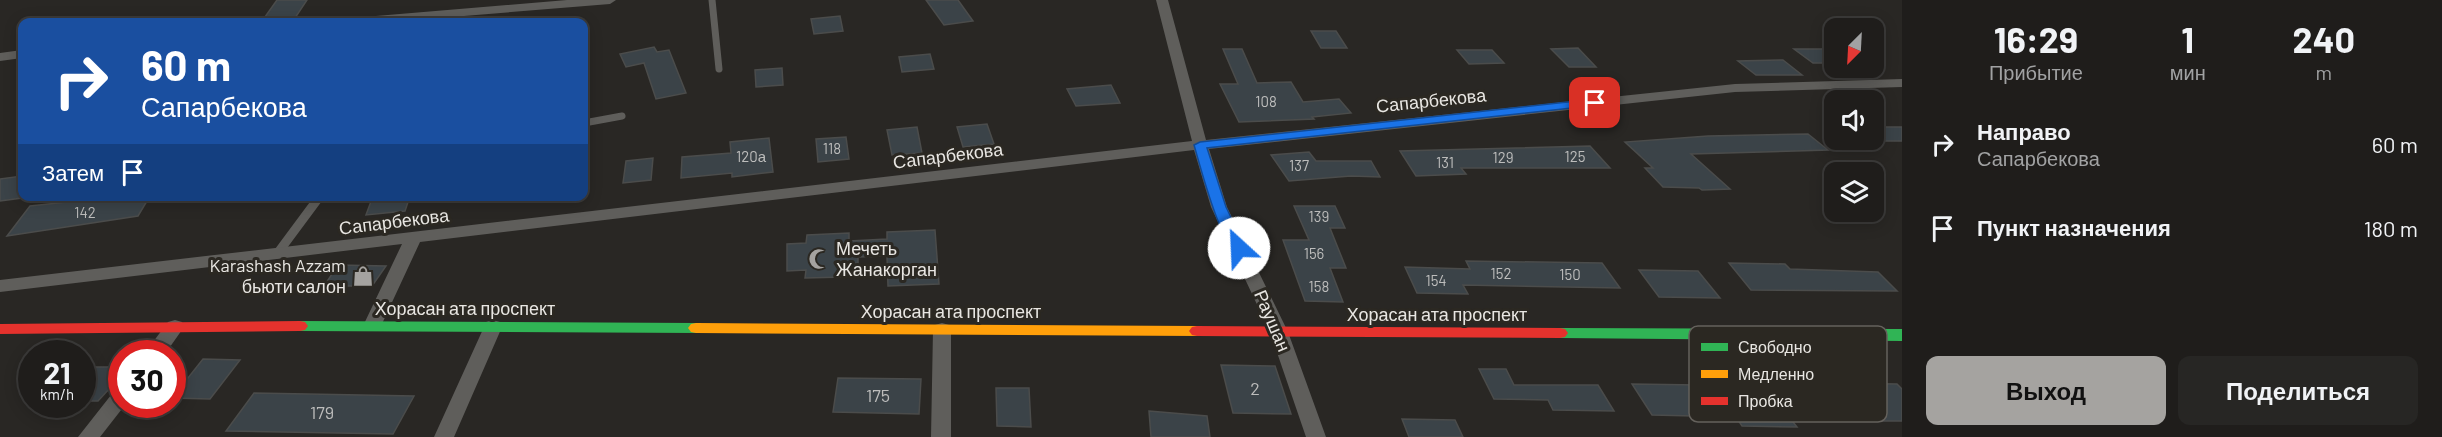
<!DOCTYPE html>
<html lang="ru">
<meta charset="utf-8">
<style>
body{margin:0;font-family:Barlow,sans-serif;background:#272624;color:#f1f3f6;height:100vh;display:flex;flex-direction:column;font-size:22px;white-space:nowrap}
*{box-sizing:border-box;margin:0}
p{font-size:20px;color:#a1a2a3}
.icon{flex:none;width:33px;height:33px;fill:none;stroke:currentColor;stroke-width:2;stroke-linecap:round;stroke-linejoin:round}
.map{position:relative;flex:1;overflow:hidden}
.details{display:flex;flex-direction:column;background:#1f1d1b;width:540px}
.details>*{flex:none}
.top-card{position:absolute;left:18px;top:18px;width:570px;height:183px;border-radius:12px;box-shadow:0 3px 15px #0003,0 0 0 2px #3c3b3a;background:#1a4fa0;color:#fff;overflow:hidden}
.needle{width:39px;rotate:204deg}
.buttons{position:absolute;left:1824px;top:18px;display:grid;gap:12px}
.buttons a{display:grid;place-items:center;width:60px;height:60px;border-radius:12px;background:#1f1d1b;box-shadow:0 3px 15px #0003,0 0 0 2px #3c3b3a;font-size:30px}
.speed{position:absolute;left:18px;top:340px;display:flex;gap:12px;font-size:30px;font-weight:700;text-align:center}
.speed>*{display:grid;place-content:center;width:78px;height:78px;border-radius:50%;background:#1f1d1b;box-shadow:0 3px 15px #0003,0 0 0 2px #3c3b3a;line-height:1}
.speed small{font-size:15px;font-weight:400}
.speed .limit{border:9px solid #d22;background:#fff;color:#111}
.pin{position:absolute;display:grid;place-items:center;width:51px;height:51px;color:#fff;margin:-26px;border-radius:12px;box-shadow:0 3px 9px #0006}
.me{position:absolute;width:66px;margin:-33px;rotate:335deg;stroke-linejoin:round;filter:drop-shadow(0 0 4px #0008)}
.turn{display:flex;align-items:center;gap:21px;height:126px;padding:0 24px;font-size:27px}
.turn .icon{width:78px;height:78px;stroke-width:2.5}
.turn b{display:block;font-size:42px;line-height:51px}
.then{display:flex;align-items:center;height:57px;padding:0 24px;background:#0003;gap:12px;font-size:22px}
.eta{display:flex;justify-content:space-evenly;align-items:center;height:102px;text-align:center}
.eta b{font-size:36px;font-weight:700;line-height:42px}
.action{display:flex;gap:12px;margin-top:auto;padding:12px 24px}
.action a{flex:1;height:69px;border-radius:12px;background:#a5a3a0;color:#111;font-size:24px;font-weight:700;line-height:69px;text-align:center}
.action a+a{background:#272624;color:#f1f3f6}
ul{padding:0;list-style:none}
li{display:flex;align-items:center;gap:18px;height:84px;padding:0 24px}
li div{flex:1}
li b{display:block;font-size:22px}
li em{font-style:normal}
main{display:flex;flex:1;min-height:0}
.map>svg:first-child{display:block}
.building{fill:#3b4348;stroke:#4b4c4b;stroke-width:1.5}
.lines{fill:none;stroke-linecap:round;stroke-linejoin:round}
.lane-far1{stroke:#5f5e5b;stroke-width:7}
.lane{stroke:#5f5e5b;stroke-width:9}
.street{fill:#5f5e5b;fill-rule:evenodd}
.fast{fill:#30b455;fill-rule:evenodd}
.slow{fill:#ff9f0a;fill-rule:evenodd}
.jam{fill:#e5322d;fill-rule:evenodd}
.route{fill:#1a73e8;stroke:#114b97;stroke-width:1.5}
.labels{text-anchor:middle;stroke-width:6;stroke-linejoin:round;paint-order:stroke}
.number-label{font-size:15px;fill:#bdbdbc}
.street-label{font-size:18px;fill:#e8e6e2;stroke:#2b2822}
.poi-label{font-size:18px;fill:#e8e6e2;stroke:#2b2822;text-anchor:start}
.near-number-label{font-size:18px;fill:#bdbdbc}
.key{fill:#2b2822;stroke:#64615c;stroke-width:1.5}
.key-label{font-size:16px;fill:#e8e6e2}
</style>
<main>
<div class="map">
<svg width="1902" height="437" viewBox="0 0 1902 437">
<rect width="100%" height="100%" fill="#292724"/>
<path class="building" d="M277 0H307L295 18 262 21Z
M926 0H958L973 21 944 25Z
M840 16 843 31 814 34 811 19Z
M1311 31H1336L1347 48H1321Z
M654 47 657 52 669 50 686 93 656 99 644 63 626 67 620 54Z
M1578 48 1596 67H1569L1551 49Z
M1223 49H1242L1257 83 1291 82 1303 102 1339 99 1351 113 1312 117 1314 119 1239 122 1220 84H1238Z
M1794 49H1834V63H1813Z
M1457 50H1492L1504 63 1469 64Z
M930 54 934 69 902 72 899 57Z
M1783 60 1802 75H1756L1738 61Z
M782 68 783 85 756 87 755 70Z
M1111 85 1120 103 1076 106 1067 89Z
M987 124 994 144 963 147 957 127Z
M917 127 922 153 892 155 887 130Z
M1874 127H1902V141H1874Z
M1808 134 1828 150 1691 154 1730 189 1702 190 1699 188 1663 187 1645 168H1653L1625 142 1708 136Z
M846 137 849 159 818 162 816 139Z
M769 138 773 172 732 177V173L681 178 682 157 731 153 730 142Z
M1590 146 1610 168H1461L1466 174 1416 176 1400 151Z
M1309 152 1316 161H1371L1380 177 1351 176 1289 181 1271 155Z
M653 158 651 180 623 183 626 161Z
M22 176V198L0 201V179Z
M123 196H150L138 216 7 236 30 206Z
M373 196H410L405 211 366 215Z
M1294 206H1335L1345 228H1330L1346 268H1330L1343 302 1305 301 1283 240H1309Z
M935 230 939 284 888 286 887 256 858 257V263L852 264V268L844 269V277L805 278 806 270 787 271V244L806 243 807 235 849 233V241L887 239V232Z
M1466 261 1602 263 1620 288 1463 285 1468 294 1417 293 1405 267 1470 269Z
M1729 263 1785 264 1790 269 1878 272 1897 291 1751 290Z
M338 265 386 266 372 286H324Z
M1639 270 1698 271 1720 298 1659 297Z
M203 359 240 360 210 399 172 398Z
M1221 365 1275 366 1291 414 1233 413Z
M82 367H122V375L98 401H82Z
M1479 369H1506L1514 385H1598L1614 411 1553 410 1548 400 1494 399Z
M838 378 921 379 919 414 833 412Z
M1830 383 1897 384 1902 389V421H1862Z
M1632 384 1765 386 1797 427 1742 426 1736 417 1652 415Z
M996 388H1029L1031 427 997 426Z
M254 393 414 396 393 434 226 431Z
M1149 411 1207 416 1210 437H1151Z
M1402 419 1455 420 1463 437H1409Z"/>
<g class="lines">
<path class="lane-far1" d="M712 0 719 69
M584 123 622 116"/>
<path class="lane" d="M277 254 320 196"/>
<path class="street" d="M567 0H616L610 4 390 22H346L352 18Z
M1156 0H1168L1206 140 1735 84 1902 79V87L1735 92 1209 149 1227 207 1288 332 1326 437H1306L1270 332 1211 207 1194 150 420 242 381 326 379 331H365L363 326 402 244 0 292V280L1192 141Z
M22 50V58L0 61V53Z
M175 320 182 322 184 327 165 354H144L168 322Z
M493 320 500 322 502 327 454 437H434L484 327 486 322Z
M942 323 949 325 951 330V437H931L933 330 935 325Z
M122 388V405H125L100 437H78L115 390Z"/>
<path class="fast" d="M300 321 696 323 701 324 704 328 701 332 696 333 300 331 295 330 292 326 295 322Z
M1560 328 1902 329V341L1560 338 1555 337 1552 333 1555 329Z"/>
<path class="slow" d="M696 323 1197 326 1202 327 1205 331 1202 335 1197 336 696 333 691 332 688 328 691 324Z"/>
<path class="jam" d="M300 321 305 322 308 326 305 330 300 331 0 334V324Z
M1197 326 1560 328 1565 329 1568 333 1565 337 1560 338 1197 336 1192 335 1189 331 1192 327Z"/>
</g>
<path class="route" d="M1595 99 1599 100V105L1207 148 1226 207 1246 248 1239 253C1221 248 1200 165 1194 145L1200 142Z"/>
<defs>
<g id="mosque-bare" transform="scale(1.62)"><path d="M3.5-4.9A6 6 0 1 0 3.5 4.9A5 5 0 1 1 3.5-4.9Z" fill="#a5a3a0" stroke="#2b2822" stroke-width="2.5" paint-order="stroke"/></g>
<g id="shop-bare" transform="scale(1.62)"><path d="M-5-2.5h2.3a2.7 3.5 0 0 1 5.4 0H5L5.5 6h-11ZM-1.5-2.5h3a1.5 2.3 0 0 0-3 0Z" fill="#a5a3a0" stroke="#2b2822" stroke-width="2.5" paint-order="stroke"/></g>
</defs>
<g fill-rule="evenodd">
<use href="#mosque-bare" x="819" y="259"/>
<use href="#shop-bare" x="363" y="276"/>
</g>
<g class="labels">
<g class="number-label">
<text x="1266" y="107">108</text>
<text x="832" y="154">118</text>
<text x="751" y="162">120а</text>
<text x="1575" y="162">125</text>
<text x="1503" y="163">129</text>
<text x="1445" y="168">131</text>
<text x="1299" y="171">137</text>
<text x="85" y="218">142</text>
<text x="1319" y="222">139</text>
<text x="1314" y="259">156</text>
<text x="1501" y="279">152</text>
<text x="1570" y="280">150</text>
<text x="1436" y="286">154</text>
<text x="1319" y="292">158</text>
</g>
<g class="street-label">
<text transform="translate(1431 101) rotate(-6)" y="6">Сапарбекова</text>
<text transform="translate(948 156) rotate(-7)" y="6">Сапарбекова</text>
<text transform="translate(394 222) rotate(-7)" y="6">Сапарбекова</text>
<text x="465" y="315">Хорасан ата проспект</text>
<text x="951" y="318">Хорасан ата проспект</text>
<text x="1437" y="321">Хорасан ата проспект</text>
<text transform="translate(1272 321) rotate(67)" y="6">Раушан</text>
</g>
<g class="poi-label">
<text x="836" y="255">Мечеть<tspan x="836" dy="21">Жанакорган</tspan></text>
<text x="346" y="272" text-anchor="end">Karashash Azzam<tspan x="346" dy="21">бьюти салон</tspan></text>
</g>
<g class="near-number-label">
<text x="1255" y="395">2</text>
<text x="878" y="402">175</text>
<text x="322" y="419">179</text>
</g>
</g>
<rect x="1689" y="326" width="198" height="96" rx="9" class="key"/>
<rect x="1701" y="343" width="27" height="8" fill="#30b455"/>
<rect x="1701" y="370" width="27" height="8" fill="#ff9f0a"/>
<rect x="1701" y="397" width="27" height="8" fill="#e5322d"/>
<g class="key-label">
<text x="1738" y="353">Свободно</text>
<text x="1738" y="380">Медленно</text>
<text x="1738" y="407">Пробка</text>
</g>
</svg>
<div class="buttons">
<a><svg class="needle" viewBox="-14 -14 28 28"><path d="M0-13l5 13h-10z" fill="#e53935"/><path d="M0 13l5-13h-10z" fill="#a1a2a3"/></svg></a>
<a><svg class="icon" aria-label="sound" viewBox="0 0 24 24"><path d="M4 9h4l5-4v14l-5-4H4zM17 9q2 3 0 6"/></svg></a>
<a><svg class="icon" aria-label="layers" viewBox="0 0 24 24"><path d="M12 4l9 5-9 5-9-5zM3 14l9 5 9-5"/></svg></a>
</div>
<div class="speed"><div>21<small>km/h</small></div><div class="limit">30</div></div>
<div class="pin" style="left:1595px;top:103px;background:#d93025"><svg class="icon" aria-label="arrive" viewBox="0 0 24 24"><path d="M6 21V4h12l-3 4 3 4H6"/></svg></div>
<svg class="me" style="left:1239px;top:248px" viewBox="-20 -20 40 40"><circle r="19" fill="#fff"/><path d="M0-13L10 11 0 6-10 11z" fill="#1a73e8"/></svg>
<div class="top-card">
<div class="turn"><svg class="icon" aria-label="right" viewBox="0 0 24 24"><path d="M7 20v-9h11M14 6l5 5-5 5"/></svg><div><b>60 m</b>Сапарбекова</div></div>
<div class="then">Затем<svg class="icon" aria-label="arrive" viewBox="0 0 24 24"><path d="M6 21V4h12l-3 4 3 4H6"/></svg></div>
</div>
</div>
<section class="details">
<div class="eta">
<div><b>16:29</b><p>Прибытие</p></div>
<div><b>1</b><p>мин</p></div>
<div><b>240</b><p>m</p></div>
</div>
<ul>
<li><svg class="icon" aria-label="right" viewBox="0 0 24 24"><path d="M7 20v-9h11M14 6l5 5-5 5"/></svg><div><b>Направо</b><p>Сапарбекова</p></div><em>60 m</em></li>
<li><svg class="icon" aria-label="arrive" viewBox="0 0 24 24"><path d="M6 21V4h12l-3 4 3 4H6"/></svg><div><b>Пункт назначения</b></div><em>180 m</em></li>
</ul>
<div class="action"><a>Выход</a><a>Поделиться</a></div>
</section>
</main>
